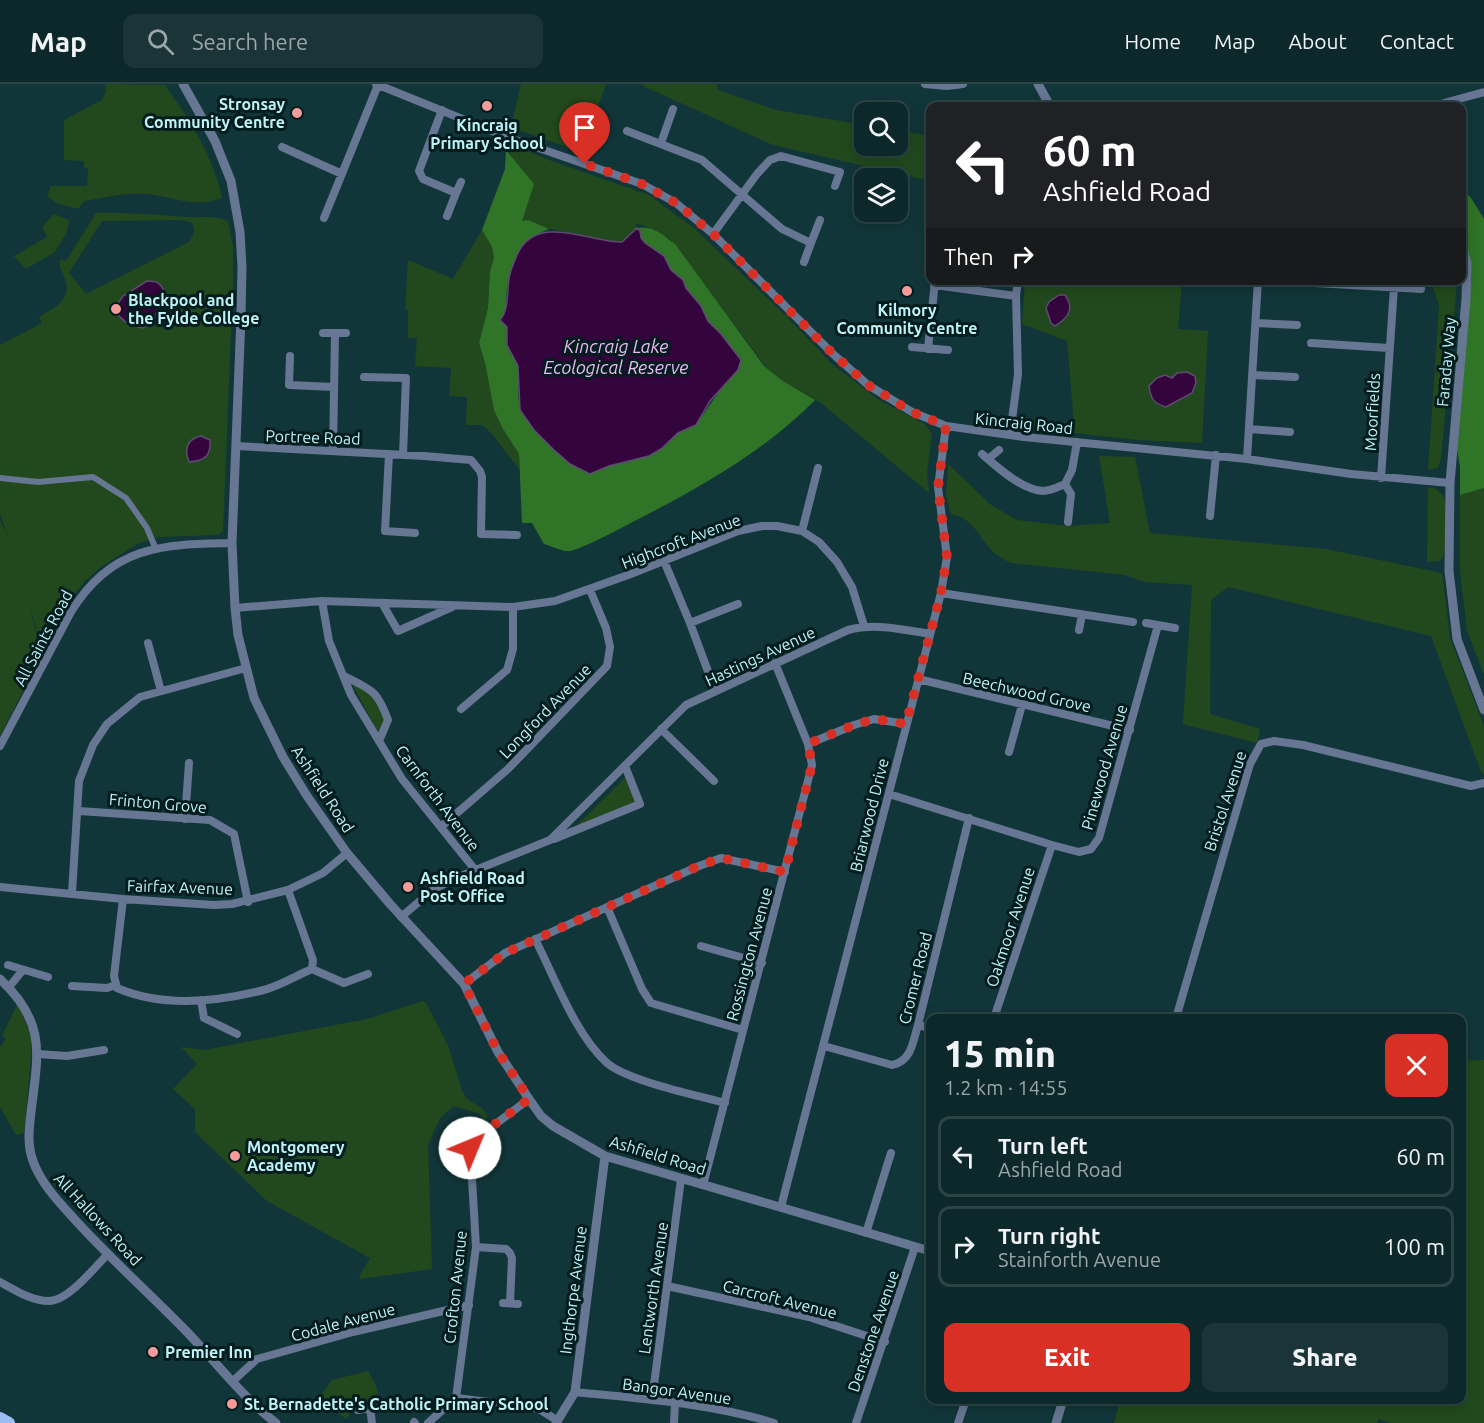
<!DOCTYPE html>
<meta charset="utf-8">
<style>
body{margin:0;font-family:Ubuntu,sans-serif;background:#1b3437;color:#f1f3f6;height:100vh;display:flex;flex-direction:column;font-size:22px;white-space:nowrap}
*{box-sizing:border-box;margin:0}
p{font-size:20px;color:#9aa6a9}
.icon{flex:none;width:33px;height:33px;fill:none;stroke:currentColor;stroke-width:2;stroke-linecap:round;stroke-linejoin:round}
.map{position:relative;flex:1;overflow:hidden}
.panel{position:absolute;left:926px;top:930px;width:540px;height:390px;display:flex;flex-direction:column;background:#0d282b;border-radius:12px;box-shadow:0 3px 15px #0003,0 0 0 2px #2d4447}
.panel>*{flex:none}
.guide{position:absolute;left:926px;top:18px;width:540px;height:183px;border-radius:12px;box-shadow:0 3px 15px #0003,0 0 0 2px #2d4447;background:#202124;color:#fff;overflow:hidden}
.controls{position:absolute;left:854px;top:18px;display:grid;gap:12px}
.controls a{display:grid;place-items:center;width:54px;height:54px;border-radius:12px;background:#0d282b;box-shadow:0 3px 15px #0003,0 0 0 2px #2d4447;font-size:30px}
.pin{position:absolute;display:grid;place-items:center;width:51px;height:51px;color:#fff;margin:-62px -26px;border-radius:50% 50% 50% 0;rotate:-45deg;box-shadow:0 0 6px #0007}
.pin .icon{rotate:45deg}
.me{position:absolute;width:66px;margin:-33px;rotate:45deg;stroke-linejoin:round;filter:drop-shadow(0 0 4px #0008)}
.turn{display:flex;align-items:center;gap:21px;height:126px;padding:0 18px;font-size:27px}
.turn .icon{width:78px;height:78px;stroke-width:2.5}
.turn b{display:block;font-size:42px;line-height:51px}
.then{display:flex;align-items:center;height:57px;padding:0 18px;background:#0003;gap:12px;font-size:22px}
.round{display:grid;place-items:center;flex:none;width:63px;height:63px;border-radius:12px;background:#1b3437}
.head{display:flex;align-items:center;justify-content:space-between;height:102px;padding:0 18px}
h1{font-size:36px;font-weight:800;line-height:45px}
.action{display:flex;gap:12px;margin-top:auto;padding:12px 18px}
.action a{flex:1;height:69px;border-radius:12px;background:#d93025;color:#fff;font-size:24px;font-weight:800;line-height:69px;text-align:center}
.action a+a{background:#1b3437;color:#f1f3f6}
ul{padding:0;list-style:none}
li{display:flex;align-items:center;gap:18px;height:81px;margin:0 12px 9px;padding:0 6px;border:3px solid #2d4447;border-radius:12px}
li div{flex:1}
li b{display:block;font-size:22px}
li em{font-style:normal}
header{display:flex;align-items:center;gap:36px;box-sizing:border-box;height:84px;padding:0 30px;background:#0d282b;border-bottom:2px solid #2d4447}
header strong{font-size:28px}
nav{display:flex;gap:33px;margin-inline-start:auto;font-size:21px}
.search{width:420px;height:54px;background:#1b3437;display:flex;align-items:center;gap:15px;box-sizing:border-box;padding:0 21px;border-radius:12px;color:#9aa6a9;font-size:22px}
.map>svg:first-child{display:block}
.green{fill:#22491d;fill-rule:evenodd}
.forest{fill:#307427}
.water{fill:#34043c;stroke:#5e4b74;stroke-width:1.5}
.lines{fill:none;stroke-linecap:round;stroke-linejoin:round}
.pedestrian{stroke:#677692;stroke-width:6}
.minor{stroke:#677692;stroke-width:8}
.tertiary{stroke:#677692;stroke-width:9}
.primary{stroke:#9cbcf4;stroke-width:12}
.route{stroke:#d93025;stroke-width:10;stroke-dasharray:0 18}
.poi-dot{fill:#f59b99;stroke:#031c1e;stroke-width:2}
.labels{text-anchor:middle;stroke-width:6;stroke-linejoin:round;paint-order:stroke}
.poi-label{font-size:16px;font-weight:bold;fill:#bff2f6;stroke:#031c1e;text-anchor:start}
.street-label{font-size:16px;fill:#bff2f6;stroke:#031c1e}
.water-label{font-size:18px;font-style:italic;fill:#edbaf5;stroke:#031c1e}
</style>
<header>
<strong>Map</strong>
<div class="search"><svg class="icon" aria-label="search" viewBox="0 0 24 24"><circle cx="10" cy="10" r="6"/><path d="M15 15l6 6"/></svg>Search here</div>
<nav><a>Home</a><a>Map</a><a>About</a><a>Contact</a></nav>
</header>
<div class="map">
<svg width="1484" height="1339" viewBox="0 0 1484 1339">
<rect width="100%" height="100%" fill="#113639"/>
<path class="green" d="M108 0 165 1C190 37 213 71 222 114 198 124 178 115 154 111 131 107 107 113 84 117L78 125 56 119 47 112 51 102H87L88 84H84V77L64 76V36L102 16 106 8 105 1Z
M521 0H606L583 65 580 68 511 43Z
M639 0H717L718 6 776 26 864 41V62H897V46L930 52V97L773 61Z
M505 58 549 76 649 111 694 144 787 233 832 280 879 316 925 340 932 350 927 389 929 409 821 319 783 297 766 283 670 155 646 142 636 140 637 144 622 158 599 156 521 138 510 69 506 66Z
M96 129C126 128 156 131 186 133 203 134 210 131 228 137L233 162V197L223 447 218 451 158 453 137 460 101 483 84 498 70 517 43 566 28 517 42 570 0 652V436L8 452 0 430V261L42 239 39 233C52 225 71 217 66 198 63 188 59 185 60 175L66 177ZM182 136 192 139C196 147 194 150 189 158L86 210 69 189 102 137Z
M54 130 69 136 67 148 55 168 26 185 14 172 47 153 42 143Z
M482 146 492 163 494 174 490 187 488 224 479 259 503 345 519 370V385L491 349 482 341H466L467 313 449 312 451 284 415 282 417 254H408V226H405L408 176 453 195Z
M1025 197H1182L1178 245 1208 247 1202 359 1137 356 1021 343 1020 334 1074 339 1067 257 1022 240Z
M1431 197H1455L1456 210 1441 375 1438 384 1428 386 1439 222Z
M1099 372 1135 373 1150 449 1326 465 1442 489 1450 554 1484 642V691L1481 688 1431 552 1228 503 1211 516 1210 630 1260 645 1257 659 1183 640 1192 501 1144 498 1125 491 1011 479C1005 476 999 473 994 469 979 454 974 434 951 430L946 412 948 380 991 421 1017 436 1067 442 1110 439Z
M1428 403 1436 405 1444 412C1447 431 1447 455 1443 474L1439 477 1427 478Z
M1484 404V591L1467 547 1460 487V411Z
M349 594 373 606 388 636 381 651 375 643Z
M628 691 640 720 575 743Z
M423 917 426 919 448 961 462 1007 467 1015 483 1025 488 1033 485 1036 478 1029 454 1022 440 1034 428 1061 432 1185 360 1195 359 1193 370 1174 267 1117 195 1048V1025L173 1005 197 980 181 963 204 966 367 935Z
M18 919 31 952V972L24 1049 16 1051 0 1023V962H2L6 954 2 952Z
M1484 976V1339H1391L1379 1335 1377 1339H1114L1120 1316H1461V977Z
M368 1287 376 1302 379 1316 355 1323 346 1335 319 1314 332 1296Z"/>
<path class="forest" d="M506 66 534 100 522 137 528 136 549 145C509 160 503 202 507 241 508 247 506 253 507 259 508 268 516 275 518 284 520 298 515 317 523 329 539 357 564 372 590 390L609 382 649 372 678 349 696 341 741 276 721 250 708 237 701 222 686 204 683 196 671 186 664 172 645 159 641 154 640 147 637 144C652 141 662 150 675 160L764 282 783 297 815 316C762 370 692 408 625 442 614 448 581 465 570 467 563 468 551 462 544 460L532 439H522L519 370 503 345 494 326 486 283 479 259 488 224 490 187 494 174 492 163 482 146 505 85Z
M1461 103 1471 114 1484 135V404L1460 411V383L1455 354 1466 215 1461 161Z"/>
<path class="water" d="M637 144 640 147 641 154 645 159 664 172 671 186 683 196 686 204 701 222 708 237 721 250 741 276 738 286 710 317 696 341 678 349 661 365 649 372 609 382 590 390 570 380 553 365 534 346 520 326 518 282 507 261V243L500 236C509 226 507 208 509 195 510 186 514 178 518 169 538 129 589 158 622 158Z
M147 197C156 197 160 198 164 207L153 238 143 244C130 241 119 237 115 224L123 212Z
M1059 211H1065C1075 225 1068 234 1055 242L1051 239 1046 224 1049 218Z
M1187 288 1195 292 1196 299 1192 309 1166 323C1153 319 1151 315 1149 302L1157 294 1165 291 1172 294 1177 289Z
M201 352 210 356C211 372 205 377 189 378 184 365 187 355 201 352Z"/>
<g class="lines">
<path class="pedestrian" d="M0 394 38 398 93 393 126 414 147 444 155 463"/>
<path class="minor" d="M376 0 507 53 642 100 676 119 713 150 833 270 868 301 912 328 946 342 1024 353 1247 375 1351 390 1450 399
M925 0 947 2 963 0
M1433 22 1484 8
M442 26 419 87 423 95 456 109 447 132
M627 47 702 76 782 145 811 159 820 136
M661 59 673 25
M282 63 342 90
M456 109 461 98
M324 134 378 1
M713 150 757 90 770 76 781 72 840 88 835 102
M804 178 811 159
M1315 199 1421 205
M934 201 1016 212
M1256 239 1297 241
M323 249H346
M1311 259 1389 264
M912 263 948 266
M928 265 935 197
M290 272 289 301 334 303
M1253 291 1295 293
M364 293 406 294 403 371
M1249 345 1290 348
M1010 351 1018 290 1016 212 1018 196
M236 362 424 372 471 376 480 387 482 393 481 450 517 451
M333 367 335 249
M389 370 385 447 415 449
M982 370C997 383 1022 406 1043 407 1051 407 1058 403 1065 400L1072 386 1077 358
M988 375 999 366
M1247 375 1258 196
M1381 394 1394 203
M1065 400 1071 410 1068 438
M1210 432 1216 371
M802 447 818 384
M664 477 690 539 715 606
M941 509 1133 538
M322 517 329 557 351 611 402 695 476 787
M382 519 398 547 452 523
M235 524 322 517 513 523 555 517 631 490 738 447 762 442H777L802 447 819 458 837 478 852 503 864 542
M690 539 738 520
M1146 539 1175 544
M1079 546 1082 531
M148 559 161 607
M344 592C372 606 377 606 388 636L379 657
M918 595 1130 646
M461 625 507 586 513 565V523
M661 645 714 697
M808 660 854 641 874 635 906 640
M0 662 71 528C111 462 162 460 232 459
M1009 668 1022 621
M889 710 1052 761 1079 768 1091 765 1099 754 1158 541
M79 727 210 736 234 750 248 818
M185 735 189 679
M442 742 508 685 607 582 610 563 606 544 590 506
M554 755 640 720 625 682
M0 803 123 815 214 821 232 820 288 806 323 789 347 769
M72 809 79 697 93 661 107 640 140 613 246 584
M123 815 114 892 117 904C161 923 215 918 260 907 278 903 295 892 312 885L313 876 288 806
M607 823 642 905 651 919 743 946
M401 833 434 805 461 792 550 756 686 621 848 546C876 539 901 545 930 550
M535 855C555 894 575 950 607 979 628 997 696 1011 725 1019
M701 862 762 879
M8 881 48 893
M312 885 344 899 368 890
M464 900 505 869 699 782 721 774 785 788
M72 902 107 904 116 901
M9 903 23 886
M201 916 204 934 237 950
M994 934 1052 761
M1176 934 1250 680 1261 660 1274 657 1303 661 1471 702 1484 699
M918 941 930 944
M824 962 892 981C912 977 913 957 918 941L969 734
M38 970 67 972 104 966
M529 1015 474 1056 470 1061 476 1163 456 1314 530 1323 539 1325 558 1337
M703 1101 812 681 808 660 775 579
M781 1123 941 509 947 473 938 403 946 342
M866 1149 891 1069
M476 1163 506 1165 510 1169 512 1174 510 1219
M0 1198C15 1206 31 1217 49 1217 68 1217 94 1184 107 1171
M667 1202 809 1233 885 1258
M503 1219 518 1220
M233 1297 257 1275 353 1248 469 1221
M575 1308C641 1315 710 1319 774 1339
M652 1316 681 1095
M358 1326 370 1324 372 1339
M414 1338 415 1339
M428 1339 456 1314
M674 1339 675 1319
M856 1339 915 1163
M958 1339 966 1316"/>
<path class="tertiary" d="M183 0 215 57 231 97 240 148 242 183 241 233 232 459 235 524 238 551 254 614 283 673 307 712 347 769 390 820 464 900 498 968 529 1015 541 1032 553 1042 605 1072 930 1167
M1038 0 1050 22
M1461 160 1467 179 1466 215 1450 399 1449 487 1457 555 1484 626
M0 895C47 939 38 970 31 1028 29 1045 27 1061 33 1077 42 1102 61 1120 78 1139 113 1177 151 1211 187 1248 216 1278 243 1314 276 1339
M556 1339 575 1308 605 1072
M1056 1339 1063 1316"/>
<path class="primary" d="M0 1334 9 1339"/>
</g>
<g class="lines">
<path class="route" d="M470 1064 474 1056 529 1015 498 968 464 900 505 869 699 782 721 774 785 788 812 681 808 660 854 641 874 635 906 640 941 509 947 473 938 403 946 342 912 328 868 301 833 270 713 150 676 119 642 100 585 80"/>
</g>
<g class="poi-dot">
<circle cx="487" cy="22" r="6"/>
<circle cx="297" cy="29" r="6"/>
<circle cx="907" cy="207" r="6"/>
<circle cx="116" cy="225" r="6"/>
<circle cx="408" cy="803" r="6"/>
<circle cx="235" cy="1072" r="6"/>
<circle cx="153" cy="1268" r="6"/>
<circle cx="232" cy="1320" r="6"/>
</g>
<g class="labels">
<g class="poi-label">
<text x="285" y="26" text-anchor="end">Stronsay<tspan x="285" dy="18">Community Centre</tspan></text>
<text x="487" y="47" text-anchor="middle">Kincraig<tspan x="487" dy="18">Primary School</tspan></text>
<text x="128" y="222">Blackpool and<tspan x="128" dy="18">the Fylde College</tspan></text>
<text x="907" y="232" text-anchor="middle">Kilmory<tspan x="907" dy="18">Community Centre</tspan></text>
<text x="420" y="800">Ashfield Road<tspan x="420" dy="18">Post Office</tspan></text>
<text x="247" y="1069">Montgomery<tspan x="247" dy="18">Academy</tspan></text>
<text x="165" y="1274">Premier Inn</text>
<text x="244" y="1326">St. Bernadette's Catholic Primary School</text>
</g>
<g class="street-label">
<text transform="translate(1446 278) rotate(-85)" y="6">Faraday Way</text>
<text transform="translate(1372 328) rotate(-87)" y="6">Moorfields</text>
<text transform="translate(1024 339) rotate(6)" y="6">Kincraig Road</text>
<text transform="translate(313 353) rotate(2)" y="6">Portree Road</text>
<text transform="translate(681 457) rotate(-21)" y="6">Highcroft Avenue</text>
<text transform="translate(43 554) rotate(-62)" y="6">All Saints Road</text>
<text transform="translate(760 572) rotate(-25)" y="6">Hastings Avenue</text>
<text transform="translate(1027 608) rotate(13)" y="6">Beechwood Grove</text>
<text transform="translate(545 627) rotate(-46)" y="6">Longford Avenue</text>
<text transform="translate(1104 683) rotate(-74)" y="6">Pinewood Avenue</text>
<text transform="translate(323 705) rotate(57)" y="6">Ashfield Road</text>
<text transform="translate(438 714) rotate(53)" y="6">Carnforth Avenue</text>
<text transform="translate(1225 717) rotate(-72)" y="6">Bristol Avenue</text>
<text transform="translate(158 719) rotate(5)" y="6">Frinton Grove</text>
<text transform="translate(869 731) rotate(-76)" y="6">Briarwood Drive</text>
<text transform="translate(180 803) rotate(2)" y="6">Fairfax Avenue</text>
<text transform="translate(1010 843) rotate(-72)" y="6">Oakmoor Avenue</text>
<text transform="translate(749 870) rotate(-75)" y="6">Rossington Avenue</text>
<text transform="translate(915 894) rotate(-76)" y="6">Cromer Road</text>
<text transform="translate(658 1071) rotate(17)" y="6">Ashfield Road</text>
<text transform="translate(98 1135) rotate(47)" y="6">All Hallows Road</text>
<text transform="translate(455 1203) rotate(-84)" y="6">Crofton Avenue</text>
<text transform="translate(653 1204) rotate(-82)" y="6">Lentworth Avenue</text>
<text transform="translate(573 1206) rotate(-83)" y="6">Ingthorpe Avenue</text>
<text transform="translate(780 1215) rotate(14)" y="6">Carcroft Avenue</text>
<text transform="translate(343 1238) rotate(-15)" y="6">Codale Avenue</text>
<text transform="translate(873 1247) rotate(-71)" y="6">Denstone Avenue</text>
<text transform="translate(677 1307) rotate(8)" y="6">Bangor Avenue</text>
</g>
<g class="water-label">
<text x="616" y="269">Kincraig Lake<tspan x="616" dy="21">Ecological Reserve</tspan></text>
</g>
</g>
</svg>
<div class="controls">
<a><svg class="icon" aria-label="search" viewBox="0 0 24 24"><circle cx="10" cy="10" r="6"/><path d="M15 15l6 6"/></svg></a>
<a><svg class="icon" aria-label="layers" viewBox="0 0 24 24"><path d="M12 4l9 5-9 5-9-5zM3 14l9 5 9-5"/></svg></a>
</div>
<div class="pin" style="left:585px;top:80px;background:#d93025"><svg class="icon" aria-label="arrive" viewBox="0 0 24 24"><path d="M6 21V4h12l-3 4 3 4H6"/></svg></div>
<svg class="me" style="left:470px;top:1064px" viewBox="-20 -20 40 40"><circle r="19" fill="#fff"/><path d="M0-13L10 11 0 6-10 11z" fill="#d93025"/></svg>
<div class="guide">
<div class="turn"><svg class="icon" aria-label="left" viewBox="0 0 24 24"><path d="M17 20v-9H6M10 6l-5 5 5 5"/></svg><div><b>60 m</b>Ashfield Road</div></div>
<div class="then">Then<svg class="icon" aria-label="right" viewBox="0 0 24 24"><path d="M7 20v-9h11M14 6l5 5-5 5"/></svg></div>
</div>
<section class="panel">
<div class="head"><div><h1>15 min</h1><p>1.2 km · 14:55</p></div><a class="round" style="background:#d93025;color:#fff"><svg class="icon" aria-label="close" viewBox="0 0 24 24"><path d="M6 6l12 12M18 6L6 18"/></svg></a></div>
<ul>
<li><svg class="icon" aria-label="left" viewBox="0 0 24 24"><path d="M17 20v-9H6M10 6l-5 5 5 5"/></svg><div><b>Turn left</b><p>Ashfield Road</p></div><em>60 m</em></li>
<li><svg class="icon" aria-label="right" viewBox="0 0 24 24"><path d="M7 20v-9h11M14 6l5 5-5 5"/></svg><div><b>Turn right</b><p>Stainforth Avenue</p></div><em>100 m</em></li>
</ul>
<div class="action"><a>Exit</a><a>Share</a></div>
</section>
</div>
